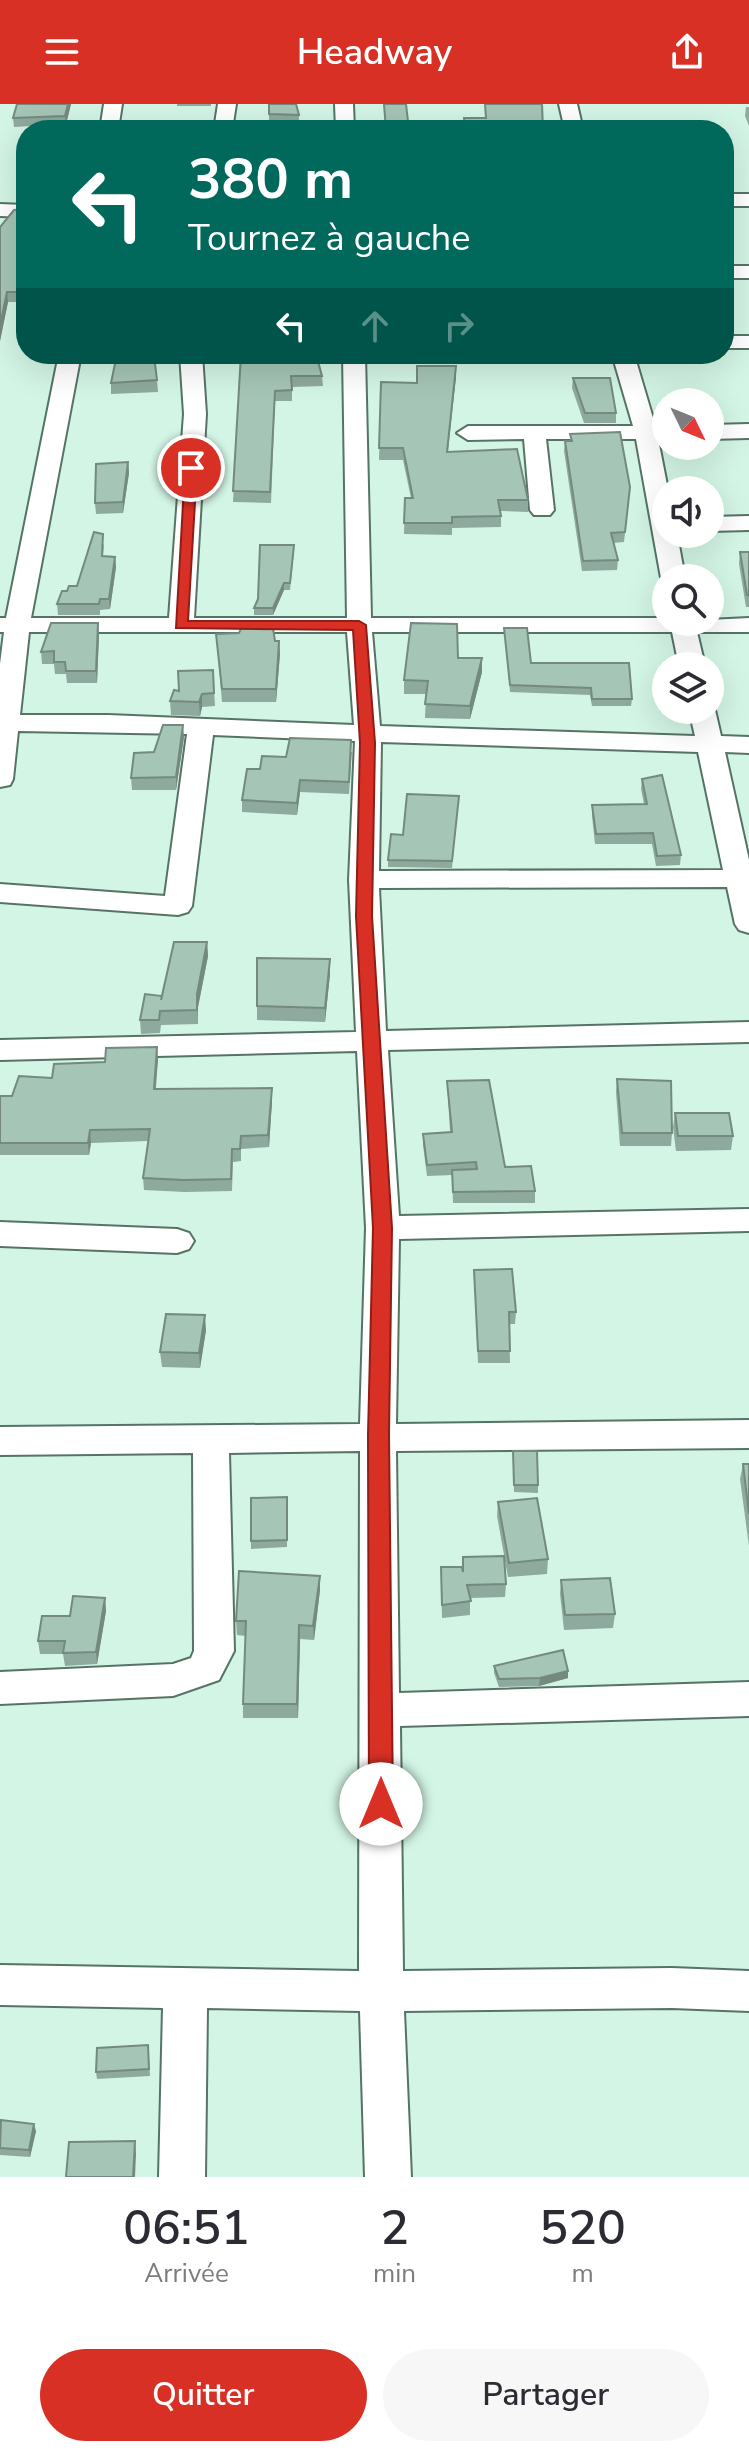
<!DOCTYPE html>
<html lang="fr">
<meta charset="utf-8">
<style>
body{margin:0;font-family:"Nunito Sans",sans-serif;background:#f7f7f7;color:#2b2b33;height:100vh;display:flex;flex-direction:column;font-size:30px;white-space:nowrap}
*{box-sizing:border-box;margin:0}
p{font-size:26px;color:#7c7c81}
.icon{flex:none;width:44px;height:44px;fill:none;stroke:currentColor;stroke-width:2;stroke-linecap:round;stroke-linejoin:round}
.map{position:relative;height:2073px;overflow:hidden}
.details{display:flex;flex-direction:column;background:#fff;flex:1}
.details>*{flex:none}
.top-card{position:absolute;left:16px;top:16px;width:718px;height:244px;border-radius:32px;box-shadow:0 8px 32px #0002;background:#00695c;color:#fff;overflow:hidden}
.needle{width:52px;rotate:133deg}
.controls{position:absolute;left:652px;top:284px;display:grid;gap:16px}
.controls a{display:grid;place-items:center;width:72px;height:72px;border-radius:50%;background:#fff;box-shadow:0 8px 32px #0002;font-size:40px}
.pin{position:absolute;display:grid;place-items:center;width:68px;height:68px;color:#fff;margin:-34px;border:4px solid #fff;border-radius:50%;box-shadow:0 2px 8px #0007}
.me{position:absolute;width:88px;margin:-44px;rotate:0deg;stroke-linejoin:round;filter:drop-shadow(0 0 6px #0008)}
.turn{display:flex;align-items:center;gap:28px;height:168px;padding:0 40px;font-size:36px}
.turn .icon{width:104px;height:104px;stroke-width:2.5}
.turn b{display:block;font-size:56px;line-height:68px}
.lanes{display:flex;align-items:center;height:76px;padding:0 40px;background:#0003;justify-content:center;gap:40px;direction:ltr}
.lanes .off{opacity:.35}
.eta{display:flex;justify-content:space-evenly;align-items:center;height:136px;text-align:center}
.eta b{font-size:48px;font-weight:600;line-height:56px}
.primary-button{display:flex;gap:16px;margin-top:auto;padding:16px 40px}
.primary-button a{flex:1;height:92px;border-radius:48px;background:#d93025;color:#fff;font-size:32px;font-weight:600;line-height:92px;text-align:center}
.primary-button a+a{background:#f7f7f7;color:#2b2b33}
header{display:flex;justify-content:space-between;align-items:center;height:104px;padding:0 40px;background:#d93025;color:#fff;font-size:36px;font-weight:600}
.map>svg:first-child{display:block}
.lines{fill:none;stroke-linecap:round;stroke-linejoin:round}
.minor-casing{stroke:#567366;stroke-width:4}
.minor{fill:#fff;fill-rule:evenodd}
.wall{fill:#8ea99d}
.shaded-wall{fill:#748a7f}
.building{fill:#a5c5b6;stroke:#748a7f;stroke-width:2}
.route{fill:#d93025;stroke:#8d1f18;stroke-width:2}
</style>
<header><svg class="icon" aria-label="menu" viewBox="0 0 24 24"><path d="M4 6h16M4 12h16M4 18h16"/></svg>Headway<svg class="icon" aria-label="share" viewBox="0 0 24 24"><path d="M12 15V3M7 8l5-5 5 5M5 13v7h14v-7"/></svg></header>
<div class="map">
<svg width="749" height="2073" viewBox="0 0 749 2073">
<rect width="100%" height="100%" fill="#d3f5e5"/>
<g class="lines">
<g class="minor-casing">
<path id="minor" d="M104 0H122L118 26H100Z
M218 0H236L232 26H214Z
M335 0H353L354 26H336Z
M559 0H577L583 26H565Z
M724 90H749V102H724Z
M0 100 26 101V113L0 112Z
M724 162H749V174H724Z
M724 232H749V244H724Z
M59 250H81L31 514H169L184 310 180 250H202L206 310 194 514H347L343 250H365L371 514H666V518L749 514V528H697L705 562H679L672 528H372L380 622 695 632 689 606H710V600L715 606 721 632 749 633V649L725 648 749 756V829L739 826 735 820 727 783 379 784 386 927 749 918V938L388 946 399 1112 749 1105V1127L399 1135 396 1320 749 1316V1344L396 1347 399 1589 749 1578V1612L400 1622 403 1867 672 1864 749 1867V1907L672 1904 404 1907 411 2073H365L360 1907 207 1904 205 2073H159L163 1904 0 1901V1861L359 1867 360 1347 229 1349 234 1547 219 1576 173 1592 0 1600V1568L173 1560 191 1554 194 1547 193 1349 0 1351V1323L360 1320 366 1124 357 947 0 956V936L356 928 349 776 355 637 213 631 192 802 188 808 178 811 0 798V780L165 792 187 630 18 627 13 675 10 681 0 683V560L4 528H0V514H6ZM29 528H347L354 621 108 611H20ZM381 638 698 648 723 766 379 767Z
M612 250H634L655 321H666V335H658L668 386 666 430H677L685 474H666V480L661 474 636 335H546L554 406 550 411H534L530 406 524 335 468 336 457 329 468 322H633Z
M749 320V334L710 335V321Z
M749 412V426L710 427V413Z
M0 1118 177 1125 189 1129 194 1137 189 1145 177 1149 0 1142Z"/>
</g>
<use href="#minor" class="minor"/>
</g>
<path class="wall" d="M71 0 66 20 14 23 13 14Z
M177 0H211V2H177Z
M269 0 299 11V18H269Z
M746 3H749V22L745 12Z
M26 105V198H8L0 237V123Z
M241 250 322 272 323 282 292 283V297H275L271 399 233 398Z
M456 273 448 348 528 396V408L501 407V423L452 424V431L404 430 405 394H411L403 356H379L381 278 417 279Z
M573 274 616 309V319H584L572 284Z
M157 276 158 288 111 290V279Z
M570 330 630 383 624 438 613 439 618 456 617 466 582 467 564 347 565 337H570Z
M128 358 129 369 123 409 96 410 95 399Z
M104 440 103 452 115 453 116 463 110 505 100 506V511H58L57 500 77 482Z
M294 448 290 486H284L273 511H254V504Z
M740 448H749V503H746L739 460Z
M504 524 531 559 632 595 631 602H592L590 591 510 588Z
M216 530 279 537 280 550 276 598H222Z
M99 531 97 579H67L66 570H55L54 560H42L41 548Z
M458 554H482V568L470 615 425 614 426 590H404V576Z
M213 566 215 602 202 603 200 612 171 611 170 597 179 587Z
M184 633 176 686H132L131 674Z
M352 648 349 690 300 688 297 711 242 708V696L260 665 286 653Z
M642 675 681 751 680 761 656 762 652 740H595L592 712V701L644 700 641 685Z
M459 692 452 764 388 763V756L403 731Z
M207 838 208 852 198 903V920L161 921 160 929 141 930 140 916Z
M330 870 325 918 257 916V902Z
M158 955 156 985 272 997 269 1043 241 1045V1057L233 1058 232 1087 185 1088 144 1086 143 1074 148 1037 91 1039 89 1051H0V992H12L52 974 105 958Z
M617 975 672 1029 671 1042H620L616 988Z
M447 977 505 1063 535 1087V1099H453L452 1071 427 1072 423 1041V1030L450 1028Z
M675 1009 733 1032 731 1046 676 1047 673 1023Z
M474 1166 516 1208 515 1220H509L510 1259H478Z
M206 1226 200 1264 162 1263 160 1248Z
M513 1347 538 1381V1389L514 1388Z
M743 1360H749V1442L740 1375Z
M287 1393V1443L251 1445V1437Z
M498 1398 548 1455 547 1470 508 1473 497 1412Z
M441 1463 506 1480 505 1493 470 1494V1511L442 1514Z
M320 1472V1486L314 1536 300 1535 298 1614H243V1600L246 1532 237 1531 236 1517Z
M561 1476 615 1510 613 1524 564 1526 560 1490Z
M105 1494 106 1507 97 1560 65 1562 63 1550H40L38 1537 70 1512Z
M494 1562 568 1567V1574L539 1582 499 1583 494 1569Z
M148 1941 150 1972 97 1975 96 1968Z
M0 2020 36 2027 30 2053 0 2051Z"/>
<path class="shaded-wall" d="M68 0H71L66 20 65 12Z
M7 188 8 198 0 237V221Z
M456 262V273L446 359 447 348Z
M128 358 129 369 123 409V398Z
M115 453 116 463 110 505 109 495Z
M284 479V486L273 511V504Z
M98 519 99 531 97 579 96 567Z
M279 537 280 550 276 598V585Z
M482 554V568L470 615V602Z
M202 590V603L200 612 199 598Z
M183 621 184 633 176 686V673Z
M300 676V688L297 711V699Z
M207 838 208 852 198 903V920L197 890Z
M330 855V870L325 918V904Z
M157 943 158 955 154 998V985Z
M272 984V997L269 1043 268 1031Z
M90 1026 91 1039 89 1051 88 1039Z
M205 1211 206 1226 200 1264 199 1249Z
M320 1472V1486L314 1536 313 1522Z
M105 1494 106 1507 97 1560 96 1548Z
M299 1521 300 1535 298 1614 297 1600Z
M568 1567V1574L539 1582 540 1574Z
M34 2020 36 2027 30 2053 29 2046Z
M135 2037 136 2050 135 2073H133Z"/>
<path class="building" d="M17 0H68L65 12 13 14Z
M269 0H296L299 11 269 10Z
M384 0H406L409 26H386Z
M485 0H542L543 26H465L464 14H486Z
M647 22 694 23V26H648Z
M26 105V188H7L0 221V123L14 106Z
M117 250 154 252 157 276 111 279Z
M241 250H316L322 272H291L292 286 275 287 270 388 233 387Z
M417 262H456L447 348 517 345 528 396H498L501 412 452 413V419H404L405 394H413L403 344H379L381 278 417 279Z
M573 274H610L616 309H585Z
M620 328 630 383 625 428 611 429 618 456 583 457 565 337H572L570 330Z
M128 358 123 398 95 399 96 360Z
M94 428 103 430 102 452 115 453 109 495H100L99 500H57L62 487H67L69 482H77Z
M260 441H294L290 479H284L273 504H254L258 495Z
M740 448H749V491H747Z
M244 518H272L275 537H279L276 585H222L216 530 239 529Z
M51 519H98L96 567H66L65 558H54V547L41 548Z
M411 519 457 520 458 554H482L470 602 425 600 428 577 404 576Z
M504 524H527L531 559H629L632 595H592L591 584 510 581Z
M213 566 214 589 202 590 199 598 170 597 174 586 179 587 178 567Z
M163 621H183L176 673 131 674 134 649 154 648Z
M290 634 351 636 349 678 300 676 297 699 242 696 247 665H260L262 652 286 653Z
M662 671 681 751 657 752 653 729 596 730 592 701 647 700 642 675Z
M407 690 459 692 452 757 388 756 391 730 403 731Z
M174 838H207L197 890V906L160 907 159 916H140L145 890 162 892 161 896Z
M257 854 330 855 325 904 257 902Z
M157 943 154 985 272 984 268 1031 241 1032 240 1045H232L231 1075 184 1076 143 1074 150 1025 90 1026 88 1039H0V992H12L19 972 52 974 54 960 105 958 106 944Z
M617 975 671 977 672 1029H622Z
M489 976 505 1063 531 1062 535 1087 453 1088 452 1066 477 1065 476 1058 427 1061 423 1030 452 1028 447 977Z
M675 1009H729L733 1032H678Z
M512 1165 516 1208H509L510 1247H478L474 1166Z
M166 1210 205 1211 199 1249 160 1248Z
M513 1347H537L538 1381H514Z
M743 1360H749V1410Z
M287 1393V1436L251 1437V1394Z
M537 1394 548 1455 509 1459 498 1398Z
M504 1452 506 1480 467 1481 471 1497 442 1501 441 1463H462L463 1468V1453Z
M239 1467 320 1472 313 1522 299 1521 297 1600H243L246 1517H236Z
M610 1474 615 1510 565 1511 561 1476Z
M73 1492 105 1494 96 1548 63 1549 65 1537H38L42 1512H70Z
M563 1546 568 1567 540 1574 499 1575 494 1562Z
M148 1941 149 1965 96 1968 97 1944Z
M1 2016 34 2020 29 2046 0 2044Z
M135 2037 133 2073H66L69 2038Z"/>
<path class="route" d="M191 360 197 364 188 517H359L366 521 375 639 372 812 392 1124 389 1331 393 1700 389 1707 381 1710 373 1707 369 1700 368 1331 373 1124 356 812 360 639 353 526 176 524 185 364Z"/>
</svg>
<div class="controls">
<a><svg class="needle" viewBox="-14 -14 28 28"><path d="M0-13l5 13h-10z" fill="#e53935"/><path d="M0 13l5-13h-10z" fill="#7c7c81"/></svg></a>
<a><svg class="icon" aria-label="sound" viewBox="0 0 24 24"><path d="M4 9h4l5-4v14l-5-4H4zM17 9q2 3 0 6"/></svg></a>
<a><svg class="icon" aria-label="search" viewBox="0 0 24 24"><circle cx="10" cy="10" r="6"/><path d="M15 15l6 6"/></svg></a>
<a><svg class="icon" aria-label="layers" viewBox="0 0 24 24"><path d="M12 4l9 5-9 5-9-5zM3 14l9 5 9-5"/></svg></a>
</div>
<div class="pin" style="left:191px;top:364px;background:#d93025"><svg class="icon" aria-label="arrive" viewBox="0 0 24 24"><path d="M6 21V4h12l-3 4 3 4H6"/></svg></div>
<svg class="me" style="left:381px;top:1700px" viewBox="-20 -20 40 40"><circle r="19" fill="#fff"/><path d="M0-13L10 11 0 6-10 11z" fill="#d93025"/></svg>
<div class="top-card">
<div class="turn"><svg class="icon" aria-label="left" viewBox="0 0 24 24"><path d="M17 20v-9H6M10 6l-5 5 5 5"/></svg><div><b>380 m</b>Tournez à gauche</div></div>
<div class="lanes"><svg class="icon" aria-label="left" viewBox="0 0 24 24"><path d="M17 20v-9H6M10 6l-5 5 5 5"/></svg><svg class="icon off" aria-label="ahead" viewBox="0 0 24 24"><path d="M12 20V5M6 11l6-6 6 6"/></svg><svg class="icon off" aria-label="right" viewBox="0 0 24 24"><path d="M7 20v-9h11M14 6l5 5-5 5"/></svg></div>
</div>
</div>
<section class="details">
<div class="eta">
<div><b>06:51</b><p>Arrivée</p></div>
<div><b>2</b><p>min</p></div>
<div><b>520</b><p>m</p></div>
</div>
<div class="primary-button"><a>Quitter</a><a>Partager</a></div>
</section>
